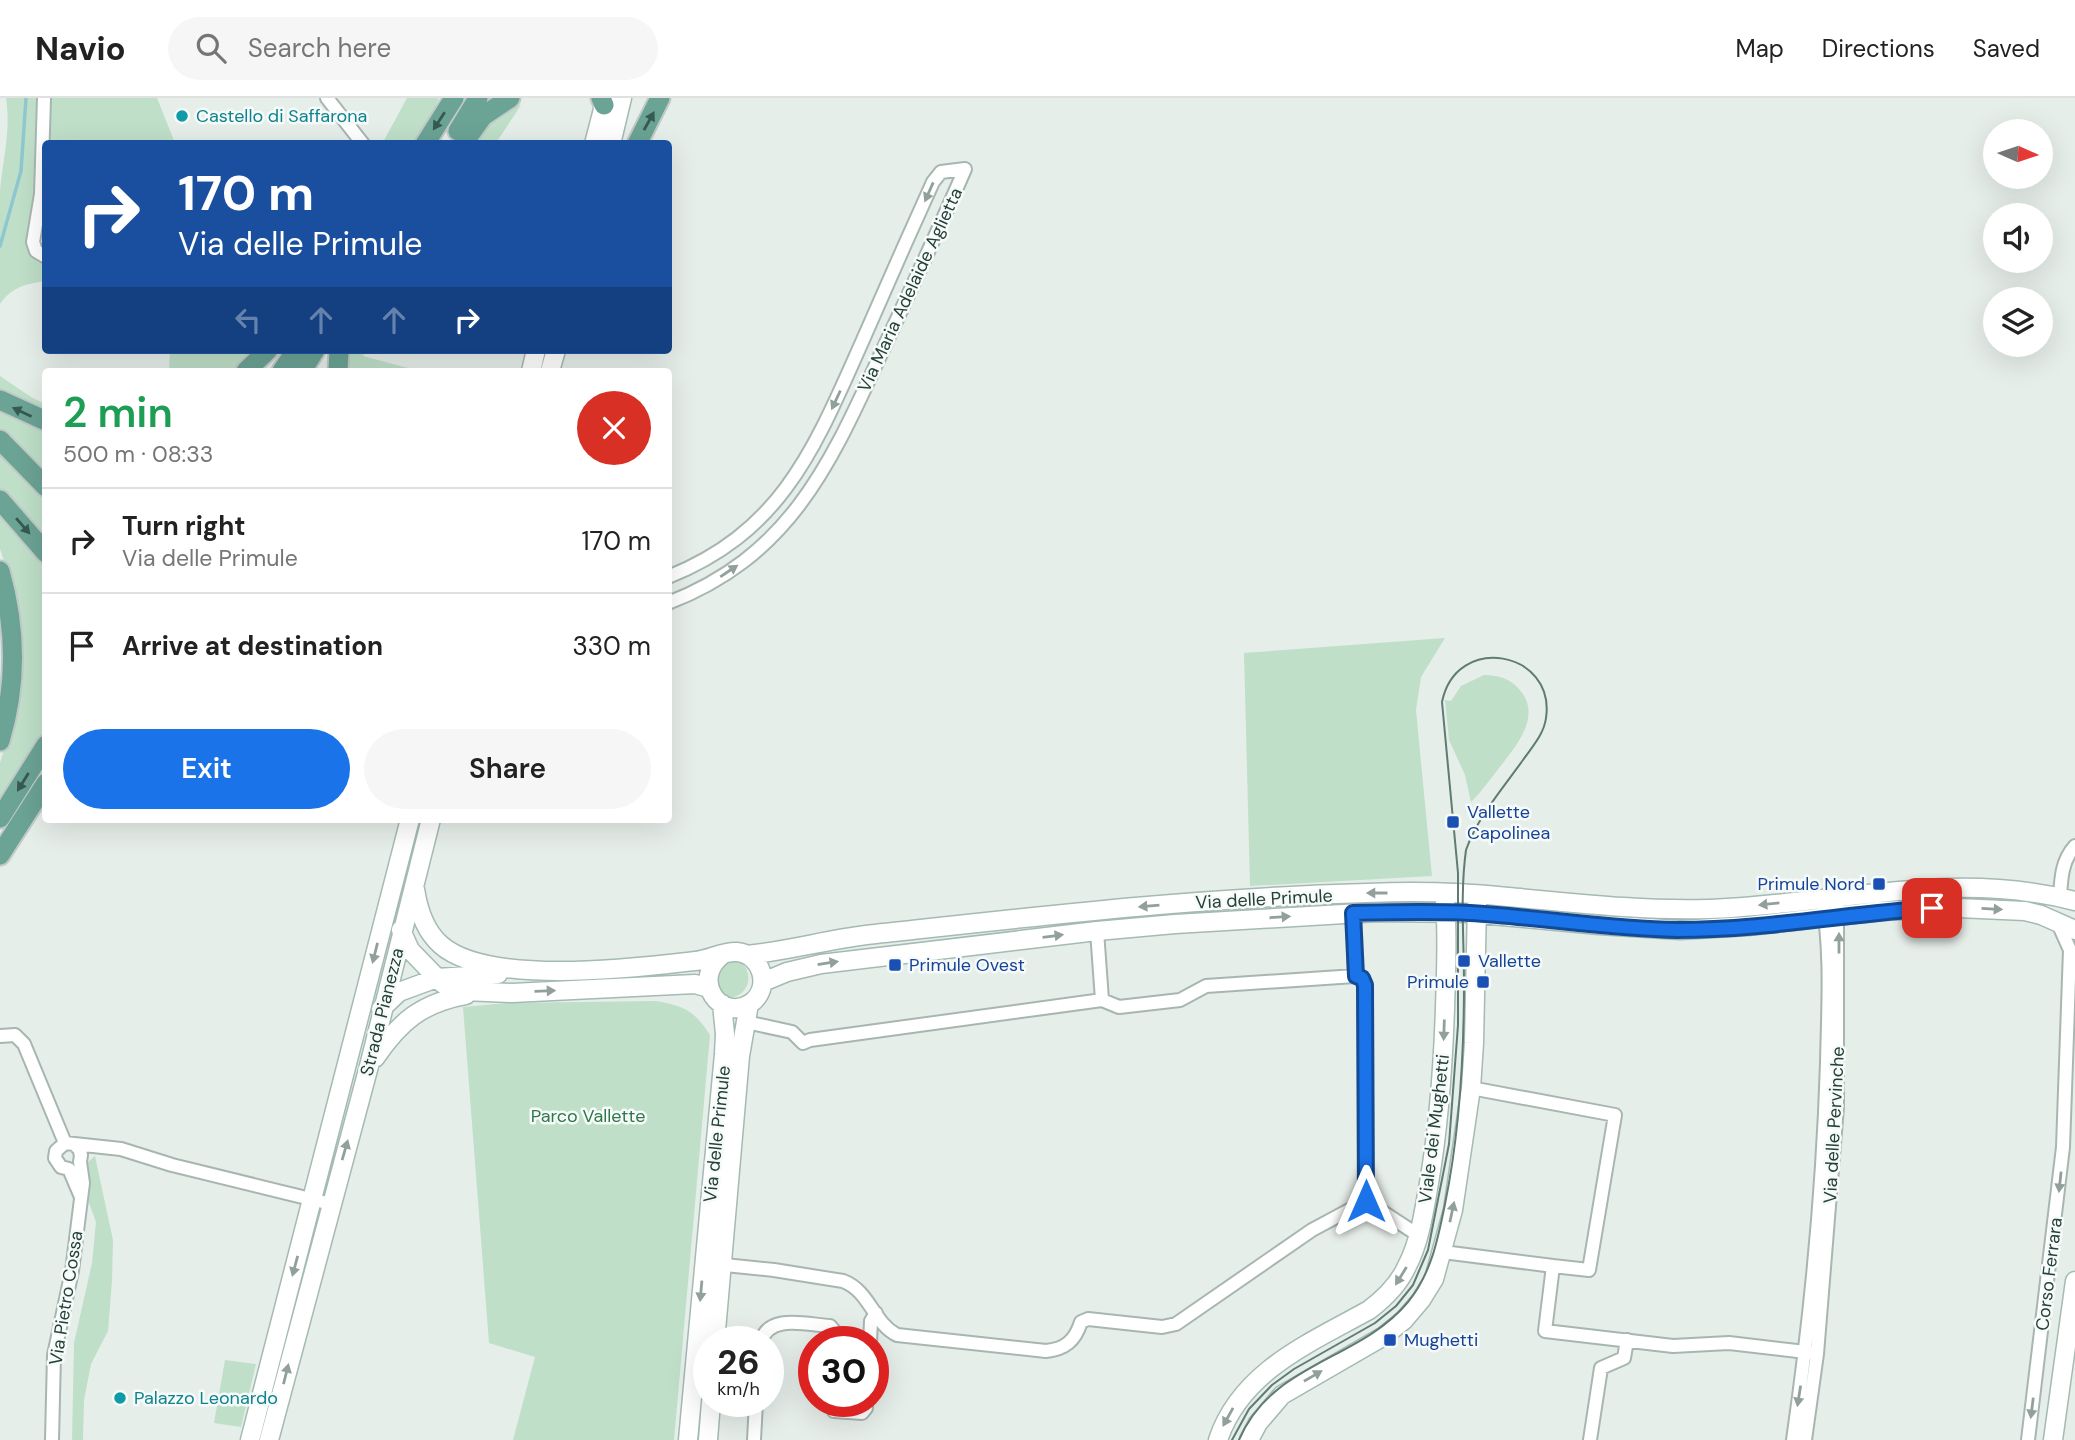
<!DOCTYPE html>
<meta charset="utf-8">
<style>
body{margin:0;font-family:"DM Sans",sans-serif;background:#f6f6f6;color:#222;height:100vh;display:flex;flex-direction:column;font-size:26px;white-space:nowrap}
*{box-sizing:border-box;margin:0}
p{font-size:23px;color:#767676}
.icon{flex:none;width:38px;height:38px;fill:none;stroke:currentColor;stroke-width:2;stroke-linecap:round;stroke-linejoin:round}
.map{position:relative;flex:1;overflow:hidden}
.details{position:absolute;left:42px;top:270px;width:630px;height:455px;display:flex;flex-direction:column;background:#fff;border-radius:7px;box-shadow:0 7px 28px #0002}
.details>*{flex:none}
.guide{position:absolute;left:42px;top:42px;width:630px;height:214px;border-radius:7px;box-shadow:0 7px 28px #0002;background:#1a4fa0;color:#fff;overflow:hidden}
.needle{width:46px;rotate:93deg}
.tools{position:absolute;left:1983px;top:21px;display:grid;gap:14px}
.tools a{display:grid;place-items:center;width:70px;height:70px;border-radius:50%;background:#fff;box-shadow:0 7px 28px #0002;font-size:35px}
.speed{position:absolute;left:693px;top:1228px;display:flex;gap:14px;font-size:35px;font-weight:700;text-align:center}
.speed>*{display:grid;place-content:center;width:91px;height:91px;border-radius:50%;background:#fff;box-shadow:0 7px 28px #0002;line-height:1}
.speed small{font-size:18px;font-weight:400}
.speed .limit{border:10px solid #d22;background:#fff;color:#111}
.pin{position:absolute;display:grid;place-items:center;width:60px;height:60px;color:#fff;margin:-30px;border-radius:14px;box-shadow:0 4px 10px #0006}
.me{position:absolute;width:77px;margin:-38px;rotate:0deg;stroke-linejoin:round;filter:drop-shadow(0 0 5px #0008)}
.turn{display:flex;align-items:center;gap:24px;height:147px;padding:0 21px;font-size:32px}
.turn .icon{width:91px;height:91px;stroke-width:2.5}
.turn b{display:block;font-size:49px;line-height:60px}
.lanes{display:flex;align-items:center;height:66px;padding:0 21px;background:#0003;justify-content:center;gap:35px;direction:ltr}
.lanes .off{opacity:.35}
.round{display:grid;place-items:center;flex:none;width:74px;height:74px;border-radius:37px;background:#f6f6f6}
.head{display:flex;align-items:center;justify-content:space-between;height:119px;padding:0 21px}
h1{font-size:42px;font-weight:600;line-height:52px;color:#1e9e55}
.button{display:flex;gap:14px;margin-top:auto;padding:14px 21px}
.button a{flex:1;height:80px;border-radius:42px;background:#1a73e8;color:#fff;font-size:28px;font-weight:600;line-height:80px;text-align:center}
.button a+a{background:#f6f6f6;color:#222}
ul{padding:0;list-style:none}
li{display:flex;align-items:center;gap:21px;height:105px;padding:0 21px;border-top:2px solid #e0e0e0}
li div{flex:1}
li b{display:block;font-size:26px}
li em{font-style:normal}
header{display:flex;align-items:center;gap:42px;box-sizing:border-box;height:98px;padding:0 35px;background:#fff;border-bottom:2px solid #e0e0e0}
header strong{font-size:33px}
nav{display:flex;gap:38px;margin-inline-start:auto;font-size:24px}
.search{width:490px;height:63px;background:#f6f6f6;display:flex;align-items:center;gap:18px;box-sizing:border-box;padding:0 24px;border-radius:38px;color:#767676;font-size:26px}
.map>svg:first-child{display:block}
.green{fill:#bfdfc8}
.lines{fill:none;stroke-linecap:round;stroke-linejoin:round}
.stream{stroke:#8fc7d1;stroke-width:3.5}
.street-casing{stroke:#a8b6b1;stroke-width:16}
.secondary-casing{stroke:#a4bab2;stroke-width:21}
.primary-casing{stroke:#c2cac8;stroke-width:23}
.street{stroke:#fff;stroke-width:12}
.secondary{stroke:#fff;stroke-width:18}
.primary{stroke:#6ba395;stroke-width:19}
.tram{stroke:#5f7b74;stroke-width:2}
.oneway{fill:#365950}
.oneway2{fill:#92a09c}
.route-casing{stroke:#114b97;stroke-width:18}
.route{stroke:#1a73e8;stroke-width:12}
.culture-dot{fill:#0f9aa8;stroke:#f6faf8;stroke-width:2.5}
.transit-dot{fill:#1a4fb4;stroke:#f6faf8;stroke-width:2.5}
.labels{text-anchor:middle;stroke-width:5;stroke-linejoin:round;paint-order:stroke}
.culture-label{font-size:18px;fill:#0d838f;stroke:#f6faf8;text-anchor:start}
.street-label{font-size:18px;fill:#244039;stroke:#f6faf8}
.transit-label{font-size:18px;fill:#164399;stroke:#f6faf8;text-anchor:start}
.park-label{font-size:18px;fill:#2f774b;stroke:#f6faf8}
</style>
<header>
<strong>Navio</strong>
<div class="search"><svg class="icon" aria-label="search" viewBox="0 0 24 24"><circle cx="10" cy="10" r="6"/><path d="M15 15l6 6"/></svg>Search here</div>
<nav><a>Map</a><a>Directions</a><a>Saved</a></nav>
</header>
<div class="map">
<svg width="2075" height="1342" viewBox="0 0 2075 1342">
<rect width="100%" height="100%" fill="#e6eeea"/>
<path class="green" d="M6 0H39L35 98 27 133 31 157 39 164 45 165V183C26 186 12 189 0 206 0 168 0 129 0 92 3 60 11 33 6 0Z
M47 0H157L175 45 46 46Z
M407 0H439L429 24 415 45 382 46Z
M521 7 496 45 474 46C486 27 500 13 521 7Z
M170 252H259L235 273H169Z
M348 252H366L363 258 419 273H345Z
M0 278 31 299 45 306V317L0 296Z
M0 311 45 331V377L0 330Z
M0 352 45 398V446L0 393Z
M0 417 46 466 45 631 0 704V665L16 610 9 478 0 451Z
M1445 540 1421 579 1416 612 1432 778 1250 788 1244 555Z
M1484 577C1497 577 1509 580 1518 590 1544 617 1516 648 1499 670 1490 682 1481 694 1471 704L1465 677 1449 642 1445 602 1451 603 1461 588Z
M721 861 741 863C757 880 745 904 722 899L711 870Z
M656 903C684 908 694 912 710 937L674 1342H513L535 1259 489 1245 463 909 507 905Z
M95 1058 113 1142 112 1183 108 1233 91 1266 84 1302 83 1342H72L74 1245 92 1165 96 1124 89 1105 88 1064Z
M225 1262 256 1266 241 1329 214 1325Z"/>
<g class="lines">
<path class="stream" d="M0 148 21 73 26 0"/>
<g class="street-casing">
<path id="street" d="M44 0 41 96 33 144 36 153 46 159
M327 0 363 46
M668 479C783 433 815 349 862 244 885 191 909 137 933 84L941 74 965 71C940 129 913 187 886 245 833 359 795 456 668 505
M2060 799C2061 780 2062 762 2075 748
M1353 815 1355 878
M1097 833 1102 902
M746 924 792 934 803 945 810 942 1102 902 1119 909 1180 902 1206 888 1355 878 1362 880 1365 887 1366 1103 1418 1137
M0 938 15 937 24 946 65 1045
M1471 990 1615 1017 1589 1172 1553 1168
M81 1099 69 1071 61 1069 55 1060 56 1053 65 1045 121 1051 172 1067 331 1106
M1443 1154 1553 1168 1545 1233 1673 1248 1729 1245 1814 1255
M715 1166 774 1172 843 1183C870 1193 873 1225 897 1237L1046 1253C1065 1251 1075 1243 1081 1224L1088 1221 1162 1229 1176 1226 1312 1132 1366 1103
M761 1244C768 1215 808 1227 830 1228L836 1235 835 1244
M870 1244 871 1223 876 1215
M831 1304 834 1313 862 1315 866 1310V1304
M52 1342 54 1257 72 1173 83 1085 80 1064 81 1057 79 1051 74 1046
M754 1342 756 1304
M1590 1342 1601 1270 1624 1260 1627 1242
M1793 1342C1811 1217 1823 1091 1827 965 1828 912 1832 852 1822 800
M1805 1342 1817 1256 1837 1009V798
M2028 1342 2063 1049 2070 852 2057 823"/>
</g>
<g class="secondary-casing">
<path id="secondary" d="M594 46 606 0
M611 46 622 0
M531 273 536 252
M550 273 556 252
M415 791C418 811 425 833 441 847 488 888 635 870 695 863 709 862 723 853 737 854 762 856 772 890 751 905 721 925 690 882 722 857
M401 832 410 852 443 886 464 893 512 895 695 886 709 890
M747 857C787 853 826 842 866 837 1032 819 1200 799 1367 795 1414 793 1461 794 1508 799 1574 805 1642 813 1708 811 1832 807 1951 771 2075 803
M763 884 787 874 821 866 1097 833 1175 826 1378 814 1469 815 1599 827 1680 832 1748 828 1880 813 1958 810 2025 813 2041 817 2075 832
M381 911 399 894 437 880 498 876
M375 960C400 923 422 905 466 897
M715 1244 740 958 749 906
M250 1342 410 721
M269 1342 369 968 431 721
M688 1342 724 956 725 936 722 906
M708 1342 711 1304
M1218 1342C1241 1273 1310 1245 1369 1212 1385 1200 1399 1186 1407 1168 1420 1143 1424 1113 1429 1085 1439 1027 1443 969 1445 910 1446 874 1448 839 1445 803
M1249 1342 1258 1325 1282 1297 1384 1238 1404 1222 1421 1202 1434 1181 1453 1112 1471 990 1474 945 1477 806
M2053 1342 2075 1183"/>
</g>
<g class="primary-casing">
<path id="primary" d="M601 0 604 7
M458 33 478 0
M425 46 454 0
M463 46 483 18 510 0
M637 46 660 0
M246 273 268 252
M282 273 296 252
M302 273 315 252
M338 273 339 252
M0 302 46 323
M0 342 46 389
M0 402 46 455
M0 473C16 529 17 587 0 643
M0 720 46 647
M0 757 46 685"/>
</g>
<use href="#street" class="street"/>
<use href="#secondary" class="secondary"/>
<use href="#primary" class="primary"/>
<path class="tram" d="M1232 1342 1249 1311 1272 1287 1294 1271 1375 1225 1396 1208 1413 1187 1428 1152 1449 1046 1458 927V775L1442 604C1456 534 1556 553 1546 620 1544 636 1532 649 1523 662 1503 690 1477 720 1466 752 1460 795 1464 842 1464 885 1464 960 1460 1033 1445 1106 1438 1141 1431 1176 1408 1204 1359 1263 1272 1264 1239 1342"/>
</g>
<defs><path id="oneway-solid" d="M-6-.8H1V-3.2L6.5 0L1 3.2V.8H-6Z" transform="scale(1.75)"/></defs>
<g class="oneway">
<use href="#oneway-solid" transform="translate(439 23) rotate(123)"/>
<use href="#oneway-solid" transform="translate(649 23) rotate(-61)"/>
<use href="#oneway-solid" transform="translate(22 314) rotate(-155)"/>
<use href="#oneway-solid" transform="translate(23 428) rotate(49)"/>
<use href="#oneway-solid" transform="translate(23 684) rotate(122)"/>
</g>
<g class="oneway2">
<use href="#oneway-solid" transform="translate(929 94) rotate(114)"/>
<use href="#oneway-solid" transform="translate(836 302) rotate(115)"/>
<use href="#oneway-solid" transform="translate(729 473) rotate(-34)"/>
<use href="#oneway-solid" transform="translate(1377 795) rotate(-180)"/>
<use href="#oneway-solid" transform="translate(1769 806) rotate(174)"/>
<use href="#oneway-solid" transform="translate(1149 808) rotate(175)"/>
<use href="#oneway-solid" transform="translate(1992 811) rotate(3)"/>
<use href="#oneway-solid" transform="translate(1280 819) rotate(-4)"/>
<use href="#oneway-solid" transform="translate(1053 838) rotate(-7)"/>
<use href="#oneway-solid" transform="translate(1839 845) rotate(-90)"/>
<use href="#oneway-solid" transform="translate(375 855) rotate(104)"/>
<use href="#oneway-solid" transform="translate(828 865) rotate(-9)"/>
<use href="#oneway-solid" transform="translate(545 893) rotate(-2)"/>
<use href="#oneway-solid" transform="translate(1444 932) rotate(92)"/>
<use href="#oneway-solid" transform="translate(345 1052) rotate(-74)"/>
<use href="#oneway-solid" transform="translate(2060 1084) rotate(96)"/>
<use href="#oneway-solid" transform="translate(1452 1114) rotate(-78)"/>
<use href="#oneway-solid" transform="translate(295 1168) rotate(105)"/>
<use href="#oneway-solid" transform="translate(1401 1178) rotate(122)"/>
<use href="#oneway-solid" transform="translate(701 1193) rotate(95)"/>
<use href="#oneway-solid" transform="translate(286 1276) rotate(-76)"/>
<use href="#oneway-solid" transform="translate(1313 1278) rotate(-30)"/>
<use href="#oneway-solid" transform="translate(1799 1298) rotate(99)"/>
<use href="#oneway-solid" transform="translate(2032 1310) rotate(97)"/>
<use href="#oneway-solid" transform="translate(1228 1319) rotate(119)"/>
</g>
<g class="lines">
<g class="route-casing">
<path id="route" d="M1366 1103 1365 887 1362 880 1356 878 1353 815C1391 814 1431 813 1470 815 1539 819 1608 831 1677 832 1762 832 1847 816 1932 810"/>
</g>
<use href="#route" class="route"/>
</g>
<g class="culture-dot">
<circle cx="182" cy="18" r="7"/>
<circle cx="120" cy="1300" r="7"/>
</g>
<g class="transit-dot">
<rect x="1446" y="717" width="14" height="14" rx="3.5"/>
<rect x="1872" y="779" width="14" height="14" rx="3.5"/>
<rect x="1457" y="856" width="14" height="14" rx="3.5"/>
<rect x="888" y="860" width="14" height="14" rx="3.5"/>
<rect x="1476" y="877" width="14" height="14" rx="3.5"/>
<rect x="1383" y="1235" width="14" height="14" rx="3.5"/>
</g>
<g class="labels">
<g class="culture-label">
<text x="196" y="24">Castello di Saffarona</text>
<text x="134" y="1306">Palazzo Leonardo</text>
</g>
<g class="street-label">
<text transform="translate(910 192) rotate(-65)" y="6">Via Maria Adelaide Aglietta</text>
<text transform="translate(1264 801) rotate(-3)" y="6">Via delle Primule</text>
<text transform="translate(382 914) rotate(-76)" y="6">Strada Pianezza</text>
<text transform="translate(1834 1027) rotate(-87)" y="6">Via delle Pervinche</text>
<text transform="translate(1434 1031) rotate(-83)" y="6">Viale dei Mughetti</text>
<text transform="translate(717 1036) rotate(-84)" y="6">Via delle Primule</text>
<text transform="translate(2049 1176) rotate(-83)" y="6">Corso Ferrara</text>
<text transform="translate(66 1200) rotate(-81)" y="6">Via Pietro Cossa</text>
</g>
<g class="transit-label">
<text x="1467" y="720">Vallette<tspan x="1467" dy="21">Capolinea</tspan></text>
<text x="1865" y="792" text-anchor="end">Primule Nord</text>
<text x="1478" y="869">Vallette</text>
<text x="909" y="873">Primule Ovest</text>
<text x="1469" y="890" text-anchor="end">Primule</text>
<text x="1404" y="1248">Mughetti</text>
</g>
<g class="park-label">
<text x="588" y="1024">Parco Vallette</text>
</g>
</g>
</svg>
<div class="tools">
<a><svg class="needle" viewBox="-14 -14 28 28"><path d="M0-13l5 13h-10z" fill="#e53935"/><path d="M0 13l5-13h-10z" fill="#767676"/></svg></a>
<a><svg class="icon" aria-label="sound" viewBox="0 0 24 24"><path d="M4 9h4l5-4v14l-5-4H4zM17 9q2 3 0 6"/></svg></a>
<a><svg class="icon" aria-label="layers" viewBox="0 0 24 24"><path d="M12 4l9 5-9 5-9-5zM3 14l9 5 9-5"/></svg></a>
</div>
<div class="speed"><div>26<small>km/h</small></div><div class="limit">30</div></div>
<div class="pin" style="left:1932px;top:810px;background:#d93025"><svg class="icon" aria-label="arrive" viewBox="0 0 24 24"><path d="M6 21V4h12l-3 4 3 4H6"/></svg></div>
<svg class="me" style="left:1366px;top:1103px" viewBox="-20 -20 40 40"><path d="M0-17L14 15 0 8-14 15z" fill="#1a73e8" stroke="#fff" stroke-width="4"/></svg>
<div class="guide">
<div class="turn"><svg class="icon" aria-label="right" viewBox="0 0 24 24"><path d="M7 20v-9h11M14 6l5 5-5 5"/></svg><div><b>170 m</b>Via delle Primule</div></div>
<div class="lanes"><svg class="icon off" aria-label="left" viewBox="0 0 24 24"><path d="M17 20v-9H6M10 6l-5 5 5 5"/></svg><svg class="icon off" aria-label="ahead" viewBox="0 0 24 24"><path d="M12 20V5M6 11l6-6 6 6"/></svg><svg class="icon off" aria-label="ahead" viewBox="0 0 24 24"><path d="M12 20V5M6 11l6-6 6 6"/></svg><svg class="icon" aria-label="right" viewBox="0 0 24 24"><path d="M7 20v-9h11M14 6l5 5-5 5"/></svg></div>
</div>
<section class="details">
<div class="head"><div><h1>2 min</h1><p>500 m · 08:33</p></div><a class="round" style="background:#d93025;color:#fff"><svg class="icon" aria-label="close" viewBox="0 0 24 24"><path d="M6 6l12 12M18 6L6 18"/></svg></a></div>
<ul>
<li><svg class="icon" aria-label="right" viewBox="0 0 24 24"><path d="M7 20v-9h11M14 6l5 5-5 5"/></svg><div><b>Turn right</b><p>Via delle Primule</p></div><em>170 m</em></li>
<li><svg class="icon" aria-label="arrive" viewBox="0 0 24 24"><path d="M6 21V4h12l-3 4 3 4H6"/></svg><div><b>Arrive at destination</b></div><em>330 m</em></li>
</ul>
<div class="button"><a>Exit</a><a>Share</a></div>
</section>
</div>
